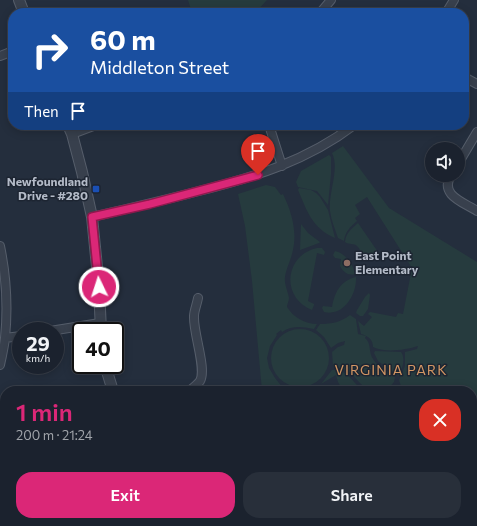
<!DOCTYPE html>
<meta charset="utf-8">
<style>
body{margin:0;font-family:Commissioner,sans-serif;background:#282f3a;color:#f1f3f6;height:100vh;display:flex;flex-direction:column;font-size:15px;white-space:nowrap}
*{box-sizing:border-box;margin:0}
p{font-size:13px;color:#a0a4aa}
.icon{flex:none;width:22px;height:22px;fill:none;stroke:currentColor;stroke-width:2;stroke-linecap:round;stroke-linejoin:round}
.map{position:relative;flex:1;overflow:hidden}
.sheet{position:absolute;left:0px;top:386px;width:477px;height:140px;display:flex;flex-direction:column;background:#1b222e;border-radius:16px 16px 0 0;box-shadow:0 2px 10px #0003,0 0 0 1px #393f4a}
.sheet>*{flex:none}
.hud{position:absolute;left:8px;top:8px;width:461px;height:122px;border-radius:16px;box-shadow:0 2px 10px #0003,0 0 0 1px #393f4a;background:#1a4fa0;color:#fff;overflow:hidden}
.controls{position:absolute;left:425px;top:142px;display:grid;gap:8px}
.controls a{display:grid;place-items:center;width:40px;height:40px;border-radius:50%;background:#1b222e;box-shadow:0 2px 10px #0003,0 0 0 1px #393f4a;font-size:20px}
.speed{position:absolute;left:12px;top:322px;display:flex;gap:8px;font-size:20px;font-weight:700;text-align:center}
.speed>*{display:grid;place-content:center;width:52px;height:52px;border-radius:50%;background:#1b222e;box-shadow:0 2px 10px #0003,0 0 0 1px #393f4a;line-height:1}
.speed small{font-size:10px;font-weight:400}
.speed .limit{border:2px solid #111;border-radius:6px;background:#fff;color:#111}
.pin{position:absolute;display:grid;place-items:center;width:34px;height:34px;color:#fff;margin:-41px -17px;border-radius:50% 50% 50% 0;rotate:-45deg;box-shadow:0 0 4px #0007}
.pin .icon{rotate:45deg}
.me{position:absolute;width:44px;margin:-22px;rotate:356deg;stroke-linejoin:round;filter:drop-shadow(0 0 3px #0008)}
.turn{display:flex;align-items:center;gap:14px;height:84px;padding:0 16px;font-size:18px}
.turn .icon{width:52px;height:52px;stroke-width:2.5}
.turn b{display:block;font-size:28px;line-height:34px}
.then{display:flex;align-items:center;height:38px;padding:0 16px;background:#0003;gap:8px;font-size:15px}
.round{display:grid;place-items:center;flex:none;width:42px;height:42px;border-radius:16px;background:#282f3a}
.overview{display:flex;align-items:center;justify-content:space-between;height:68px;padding:0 16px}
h1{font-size:24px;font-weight:600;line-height:30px;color:#db2777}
.button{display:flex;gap:8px;margin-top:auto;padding:8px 16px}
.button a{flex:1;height:46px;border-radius:16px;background:#db2777;color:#fff;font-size:16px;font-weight:600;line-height:46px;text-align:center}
.button a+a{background:#282f3a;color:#f1f3f6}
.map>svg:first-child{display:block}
.green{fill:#263b3e}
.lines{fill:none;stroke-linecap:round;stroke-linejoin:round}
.minor-casing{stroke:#565e6b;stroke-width:10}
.tertiary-casing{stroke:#565e6b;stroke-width:12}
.minor{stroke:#38404d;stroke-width:8}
.tertiary{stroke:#38404d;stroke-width:10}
.route-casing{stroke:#8e194d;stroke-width:10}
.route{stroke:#db2777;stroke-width:7}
.transit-dot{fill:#1a4fb4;stroke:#1d2532;stroke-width:1.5}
.education-dot{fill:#8d6e63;stroke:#1d2532;stroke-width:1.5}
.labels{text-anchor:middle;stroke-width:3;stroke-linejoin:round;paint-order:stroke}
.poi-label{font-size:12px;font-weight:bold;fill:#b4bbc8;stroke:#1d2532;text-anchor:end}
.quarter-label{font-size:14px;letter-spacing:1px;fill:#d39764;stroke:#1d2532}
</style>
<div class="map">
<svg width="477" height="526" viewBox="0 0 477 526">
<rect width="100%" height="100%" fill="#242e3d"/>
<path class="green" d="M188 0H267L255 13H192Z
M343 146 389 208 477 262V418L472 422V391H401L402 389 399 380 405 366V352L417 349 418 346C406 350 384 353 373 347 373 339 368 336 361 334L358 321 364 326 372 317 368 314 370 312 396 317 398 313 403 314 412 268 367 197 355 205 360 214 355 218 357 221C350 227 345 232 344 241L338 238C335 229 331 220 330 211 328 193 340 169 332 153Z
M329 155 331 157V174L328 205 317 191 298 187 296 182 301 171Z
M266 185 275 187 281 195 283 194C292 213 298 233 292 254 290 262 286 269 285 277 284 285 288 291 289 298 289 301 287 304 287 307 293 317 305 324 317 324L314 329C302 327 293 325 282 332L281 330 276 334 277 335 270 346 267 358 269 368 275 378 283 388 284 386 293 390 301 391H262L252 281 245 226 238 194Z
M299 188 311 190 316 193 320 197 328 210 335 238C312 228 307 211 298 190Z
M358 223 378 252 376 258C354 266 366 254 357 246 354 243 349 245 345 242 346 233 351 229 358 223Z
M301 224 308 233 320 242 319 243 300 250Z
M317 248H322L325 252 324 255 317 253 308 301 314 304V305L312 310C280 297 285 255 317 248Z
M335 251C345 253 353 264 355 274 348 276 343 272 340 266L341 259 335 258 333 255Z
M356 277C357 294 344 317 324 312L322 308 323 306 332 307C335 292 340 281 356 277Z
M369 293 370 295 368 309 363 316H360L356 313 357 310 365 297Z
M350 315 356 319 358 334 366 336 365 338C372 344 368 352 373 359 378 368 389 370 395 377L394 382C385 394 369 393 359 382 356 379 354 376 351 373 345 368 339 369 333 366L332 352 338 347 344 345 345 341 338 343 331 348 324 337 316 330 320 324C332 324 341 322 350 315Z
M271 358a29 29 0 1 1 58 0a29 29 0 1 1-58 0Z
M375 351 401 352C406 359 402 369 399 376L378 361 374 353Z
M332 370C345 369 350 378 359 387L358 388 361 390 362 389 366 391H343L338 382 336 375 321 384Z
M358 521H389V526H355L354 524Z"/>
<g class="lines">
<g class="minor-casing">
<path id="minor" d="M320 13 331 0
M446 13 454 0
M0 56 13 51
M464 77 477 84
M269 125 282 166
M72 134 96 125
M458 164 477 132
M451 175C439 195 463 202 477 211
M92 217C126 209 161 201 195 192 252 178 307 161 354 125
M0 246C6 275 8 308 5 338 4 347 2 356 0 365
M50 331 100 323
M5 338 21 336
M189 391C193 388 197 385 200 381 207 369 193 333 194 316 194 311 197 304 198 298
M472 487 477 483
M442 521 446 526"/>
</g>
<g class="tertiary-casing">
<path id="tertiary" d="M19 0 24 13
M68 125 72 134 82 172 92 217 99 287 101 331
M105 365 113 391
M195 521 198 526"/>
</g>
<use href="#minor" class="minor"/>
<use href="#tertiary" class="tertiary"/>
</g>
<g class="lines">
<g class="route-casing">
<path id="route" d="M99 287 92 217 150 204 258 175"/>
</g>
<use href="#route" class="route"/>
</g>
<rect class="transit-dot" x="92" y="185" width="8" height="8" rx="2"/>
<circle class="education-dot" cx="347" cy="263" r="4"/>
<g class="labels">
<g class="poi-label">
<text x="88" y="186">Newfoundland<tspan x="88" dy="14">Drive - #280</tspan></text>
<text x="355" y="260" text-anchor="start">East Point<tspan x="355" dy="14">Elementary</tspan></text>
</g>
<g class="quarter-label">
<text x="391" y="375">VIRGINIA PARK</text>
</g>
</g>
</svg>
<div class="controls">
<a><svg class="icon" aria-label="sound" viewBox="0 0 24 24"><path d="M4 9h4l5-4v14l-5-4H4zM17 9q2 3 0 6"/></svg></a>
</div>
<div class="speed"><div>29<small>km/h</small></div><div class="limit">40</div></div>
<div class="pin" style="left:258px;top:175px;background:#d93025"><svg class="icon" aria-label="arrive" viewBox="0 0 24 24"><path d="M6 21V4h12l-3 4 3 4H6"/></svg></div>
<svg class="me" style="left:99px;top:287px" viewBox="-20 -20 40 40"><circle r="17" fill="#db2777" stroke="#fff" stroke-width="3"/><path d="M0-11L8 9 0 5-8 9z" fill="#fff"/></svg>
<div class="hud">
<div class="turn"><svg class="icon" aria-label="right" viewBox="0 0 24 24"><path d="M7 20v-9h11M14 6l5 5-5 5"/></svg><div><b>60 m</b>Middleton Street</div></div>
<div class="then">Then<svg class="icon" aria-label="arrive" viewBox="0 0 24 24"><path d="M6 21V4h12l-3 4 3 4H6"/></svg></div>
</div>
<section class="sheet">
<div class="overview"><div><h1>1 min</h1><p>200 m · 21:24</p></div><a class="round" style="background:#d93025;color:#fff"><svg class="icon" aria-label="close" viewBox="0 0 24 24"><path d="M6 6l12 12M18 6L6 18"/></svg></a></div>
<div class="button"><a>Exit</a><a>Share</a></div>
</section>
</div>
